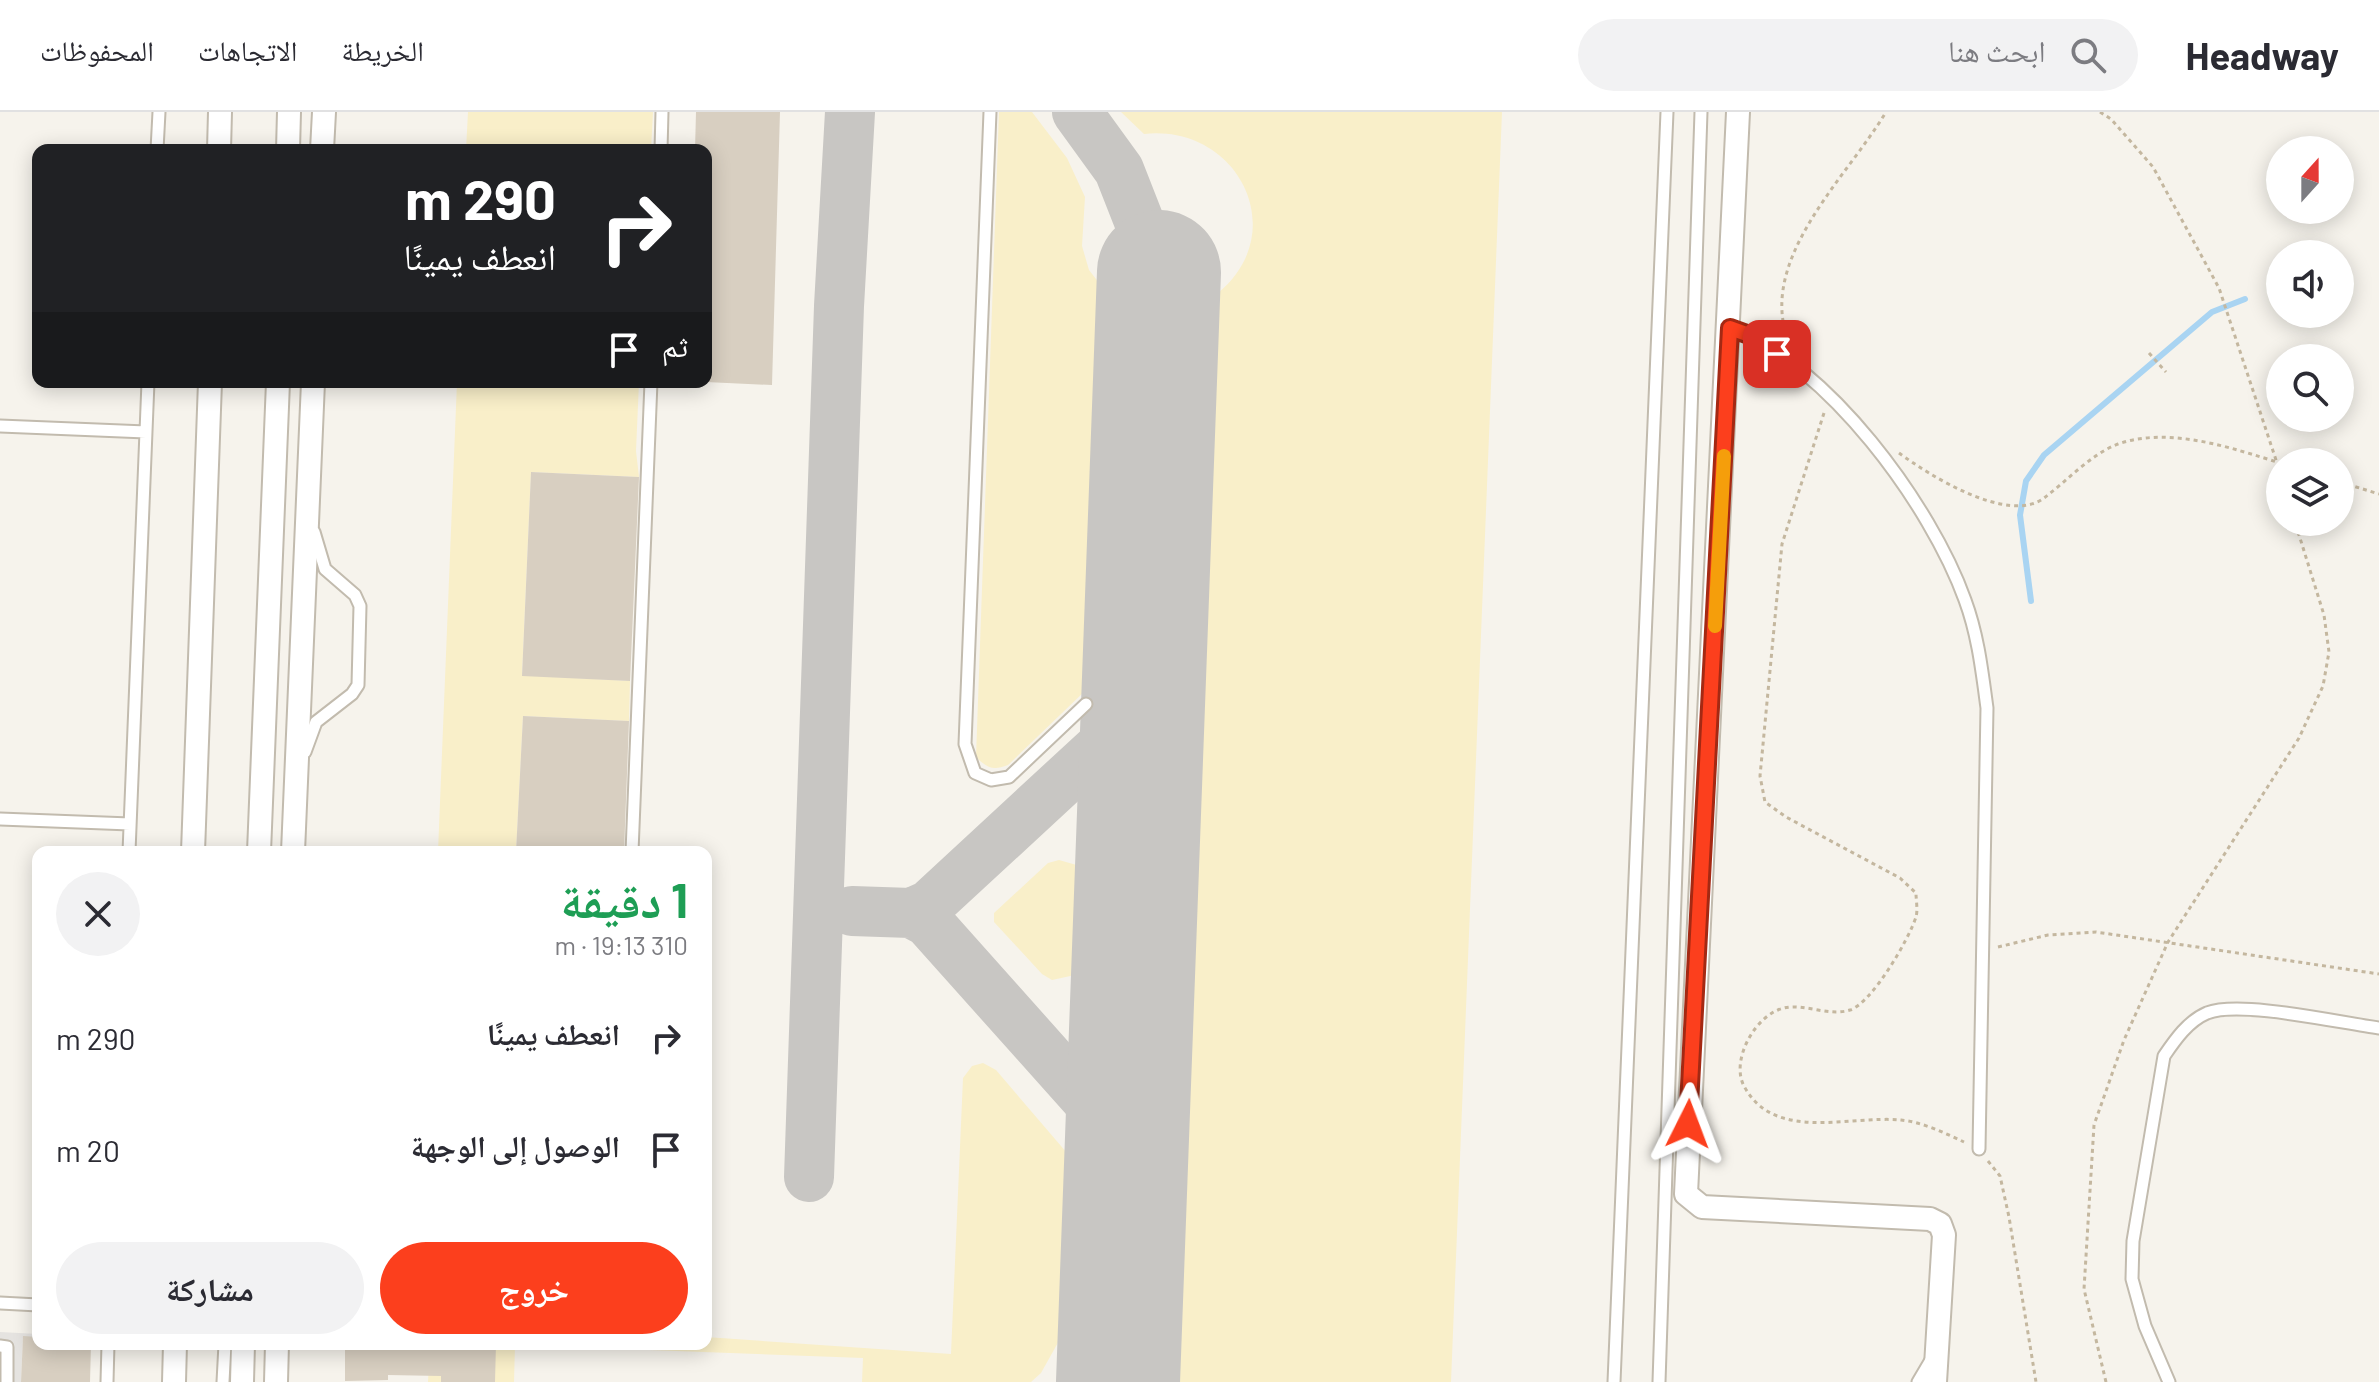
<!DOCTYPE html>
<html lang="ar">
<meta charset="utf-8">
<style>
body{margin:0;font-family:Barlow,"Noto Naskh Arabic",sans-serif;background:#f2f2f3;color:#2b2b33;direction:rtl;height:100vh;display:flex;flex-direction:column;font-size:30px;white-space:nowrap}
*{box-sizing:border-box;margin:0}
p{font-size:26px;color:#7c7c81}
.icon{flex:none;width:44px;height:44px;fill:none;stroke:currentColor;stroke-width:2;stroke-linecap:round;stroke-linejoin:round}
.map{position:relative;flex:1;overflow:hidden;direction:ltr}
.drawer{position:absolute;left:32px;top:734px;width:680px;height:504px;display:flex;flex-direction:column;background:#fff;border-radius:16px;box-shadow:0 4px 20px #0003;direction:rtl}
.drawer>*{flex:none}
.banner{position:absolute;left:32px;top:32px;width:680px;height:244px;border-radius:16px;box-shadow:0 4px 20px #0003;direction:rtl;background:#202124;color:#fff;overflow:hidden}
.needle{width:52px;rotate:21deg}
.tools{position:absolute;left:2266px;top:24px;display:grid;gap:16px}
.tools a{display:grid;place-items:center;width:88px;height:88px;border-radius:50%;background:#fff;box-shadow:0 4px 20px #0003;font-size:40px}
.pin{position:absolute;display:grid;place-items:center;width:68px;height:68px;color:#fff;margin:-34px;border-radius:16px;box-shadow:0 4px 12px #0006}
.me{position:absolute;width:88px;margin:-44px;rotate:3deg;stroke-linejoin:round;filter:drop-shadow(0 0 6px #0008)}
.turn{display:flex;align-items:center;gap:28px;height:168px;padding:0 24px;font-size:36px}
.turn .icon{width:104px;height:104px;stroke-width:2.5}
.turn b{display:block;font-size:56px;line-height:68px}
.then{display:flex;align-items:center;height:76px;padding:0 24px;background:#0003;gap:16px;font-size:30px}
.round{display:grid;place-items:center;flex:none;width:84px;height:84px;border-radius:42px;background:#f2f2f3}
.head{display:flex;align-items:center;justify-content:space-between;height:136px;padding:0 24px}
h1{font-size:48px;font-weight:700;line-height:60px;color:#1e9e55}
.button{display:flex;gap:16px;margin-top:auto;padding:16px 24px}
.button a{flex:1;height:92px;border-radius:48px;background:#fc3f1d;color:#fff;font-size:32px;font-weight:700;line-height:92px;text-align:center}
.button a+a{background:#f2f2f3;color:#2b2b33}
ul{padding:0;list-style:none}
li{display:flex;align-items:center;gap:24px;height:112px;padding:0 24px}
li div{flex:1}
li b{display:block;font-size:30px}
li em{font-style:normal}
header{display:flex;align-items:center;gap:48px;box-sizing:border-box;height:112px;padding:0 40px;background:#fff;border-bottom:2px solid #e1e1e2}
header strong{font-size:38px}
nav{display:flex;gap:44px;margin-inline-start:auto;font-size:28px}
.search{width:560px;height:72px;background:#f2f2f3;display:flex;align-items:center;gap:20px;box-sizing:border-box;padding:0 28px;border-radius:44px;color:#7c7c81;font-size:30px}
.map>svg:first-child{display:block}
.sand{fill:#f9efc9}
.parking{fill:#e5e3e0}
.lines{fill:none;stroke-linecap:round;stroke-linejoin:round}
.stream{stroke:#a9d4f2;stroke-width:6}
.taxiway{stroke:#c8c6c3;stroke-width:50}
.runway{stroke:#c8c6c3;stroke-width:124}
.building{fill:#d8cfc1}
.service-casing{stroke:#c2bbae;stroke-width:15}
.minor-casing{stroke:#c2bbae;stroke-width:26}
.path{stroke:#c4b79f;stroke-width:3;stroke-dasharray:4 4;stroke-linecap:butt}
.service{stroke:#fff;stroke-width:11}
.minor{stroke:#fff;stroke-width:22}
.route-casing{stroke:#a42913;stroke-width:20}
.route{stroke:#fc3f1d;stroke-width:14}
.slow{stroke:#f59e0b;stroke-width:14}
</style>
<header>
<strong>Headway</strong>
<div class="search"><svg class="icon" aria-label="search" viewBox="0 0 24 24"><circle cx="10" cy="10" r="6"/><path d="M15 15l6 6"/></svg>ابحث هنا</div>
<nav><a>الخريطة</a><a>الاتجاهات</a><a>المحفوظات</a></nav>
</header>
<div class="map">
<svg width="2379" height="1270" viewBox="0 0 2379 1270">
<rect width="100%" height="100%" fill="#f6f3ec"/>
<path class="sand" d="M468 0H653L651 38H466Z
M999 0H1032L1067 46 1085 85 1082 134 1089 158 1103 176 1086 578 1008 653C993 659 987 656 976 645Z
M1121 0H1502L1451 1270H1174L1218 181C1293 119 1237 12 1144 22Z
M457 270H639L636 339 639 365 531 360 522 563 630 569 629 609 523 604 516 740H438Z
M1059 748 1080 754 1075 863 1052 868 1042 862 994 810V801L1048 751Z
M983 951 996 958 1067 1041 1060 1227 1041 1261 1031 1270H862L863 1246 515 1233 514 1270H428L430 1232H706V1225L951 1242 963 966 972 954Z"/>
<path class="parking" d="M0 1220 38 1222V1225H23L21 1270H0Z"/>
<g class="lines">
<path class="stream" d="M2031 489 2020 403 2026 369 2044 343 2212 200 2245 187"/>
<path class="taxiway" d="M1077 0 1119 58 1159 160
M852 799 911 801
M1127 1048 1110 1014 1086 987 928 810 911 801 929 793 1100 635 1125 611 1145 580
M809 1065 839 194 850 0
M1101 1270 1109 1255 1120 1213"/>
<path class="runway" d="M1118 1270 1159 160"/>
</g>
<path class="building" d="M696 0H780L772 273 706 270V38H695Z
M531 360 639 365 630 569 522 564Z
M523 604 629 609 624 740H516Z
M23 1224 38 1225V1232H91L90 1270H21Z
M345 1232H496L495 1270H441V1264L388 1263V1268L345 1269Z"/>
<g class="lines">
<g class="service-casing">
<path id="service" d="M990 0 965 632 975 661 991 668 1009 665 1086 592
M157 38 159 0
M661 38 662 0
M1730 216C1827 251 1931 393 1965 488 1978 523 1982 559 1987 596L1979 1037
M0 314 146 320
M305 640 316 610 352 582 358 573 360 494 355 483 325 457 314 420
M0 707 130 712
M129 740 148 270
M632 740 651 270
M0 1191 38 1193
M0 1234 7 1235V1270
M107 1270 108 1232
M223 1270 225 1232
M1614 1270 1667 0
M1659 1270 1701 0
M1918 1270 1931 1248
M2169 1270 2145 1214 2132 1167 2133 1129 2164 944C2175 928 2188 909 2207 901 2241 888 2340 911 2379 916"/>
</g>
<g class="minor-casing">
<path id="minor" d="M1738 0 1686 1082 1702 1095 1930 1107 1940 1112 1944 1123 1935 1270
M219 38 220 0
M288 38 289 0
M322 38 324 0
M193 740 210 270
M259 740 278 270
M293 740 313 270
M174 1270 175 1232
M242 1270 243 1232
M276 1270 277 1232"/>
</g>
<path class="path" d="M2100 0 2111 7 2153 55 2219 176 2280 360
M1790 233C1754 150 1846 67 1886 0
M2149 241 2166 260
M1824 301 1782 432 1760 664 1765 690 1786 705 1900 766 1916 781C1916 788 1918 798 1916 805 1909 827 1872 891 1850 898 1829 905 1804 891 1784 896 1756 902 1730 948 1744 974 1774 1031 1850 1003 1901 1008 1922 1010 1945 1021 1964 1030
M1899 341C1929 363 2008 413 2044 386 2067 369 2091 342 2118 332 2169 314 2232 336 2280 351
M2340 370 2379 382
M1998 835 2048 823 2096 820 2379 862
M1988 1049 2000 1064 2009 1105 2036 1270
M2106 1270 2084 1177 2094 1013 2124 928 2168 830 2299 626 2323 574 2329 540 2324 503 2295 410"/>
<use href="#service" class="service"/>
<use href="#minor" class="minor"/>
</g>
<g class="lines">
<g class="route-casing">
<path id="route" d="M1688 1012 1730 216 1752 224 1777 242"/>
</g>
<use href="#route" class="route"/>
<path class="slow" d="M1715 514 1724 344"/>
</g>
</svg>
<div class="tools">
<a><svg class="needle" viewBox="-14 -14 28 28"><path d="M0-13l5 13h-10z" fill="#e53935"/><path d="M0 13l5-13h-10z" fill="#7c7c81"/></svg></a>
<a><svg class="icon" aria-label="sound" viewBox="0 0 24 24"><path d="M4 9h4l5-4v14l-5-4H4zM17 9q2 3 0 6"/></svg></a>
<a><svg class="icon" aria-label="search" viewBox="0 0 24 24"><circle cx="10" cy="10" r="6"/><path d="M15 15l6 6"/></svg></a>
<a><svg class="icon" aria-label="layers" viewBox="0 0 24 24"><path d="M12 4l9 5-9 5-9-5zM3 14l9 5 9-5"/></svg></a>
</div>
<div class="pin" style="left:1777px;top:242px;background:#d93025"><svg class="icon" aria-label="arrive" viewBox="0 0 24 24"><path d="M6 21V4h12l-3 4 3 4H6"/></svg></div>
<svg class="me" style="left:1688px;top:1012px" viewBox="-20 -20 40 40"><path d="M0-17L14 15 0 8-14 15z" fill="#fc3f1d" stroke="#fff" stroke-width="4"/></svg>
<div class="banner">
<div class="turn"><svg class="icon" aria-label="right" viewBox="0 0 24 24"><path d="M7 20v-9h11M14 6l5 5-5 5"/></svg><div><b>290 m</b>انعطف يمينًا</div></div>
<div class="then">ثم<svg class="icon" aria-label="arrive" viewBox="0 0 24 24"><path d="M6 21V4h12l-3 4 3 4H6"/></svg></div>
</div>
<section class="drawer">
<div class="head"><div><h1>1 دقيقة</h1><p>310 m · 19:13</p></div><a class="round"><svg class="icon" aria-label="close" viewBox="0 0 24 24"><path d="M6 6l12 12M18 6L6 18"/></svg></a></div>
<ul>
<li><svg class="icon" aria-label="right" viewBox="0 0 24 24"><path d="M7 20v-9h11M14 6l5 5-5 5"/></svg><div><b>انعطف يمينًا</b></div><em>290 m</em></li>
<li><svg class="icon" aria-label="arrive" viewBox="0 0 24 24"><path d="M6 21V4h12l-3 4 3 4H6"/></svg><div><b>الوصول إلى الوجهة</b></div><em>20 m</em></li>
</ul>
<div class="button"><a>خروج</a><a>مشاركة</a></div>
</section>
</div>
